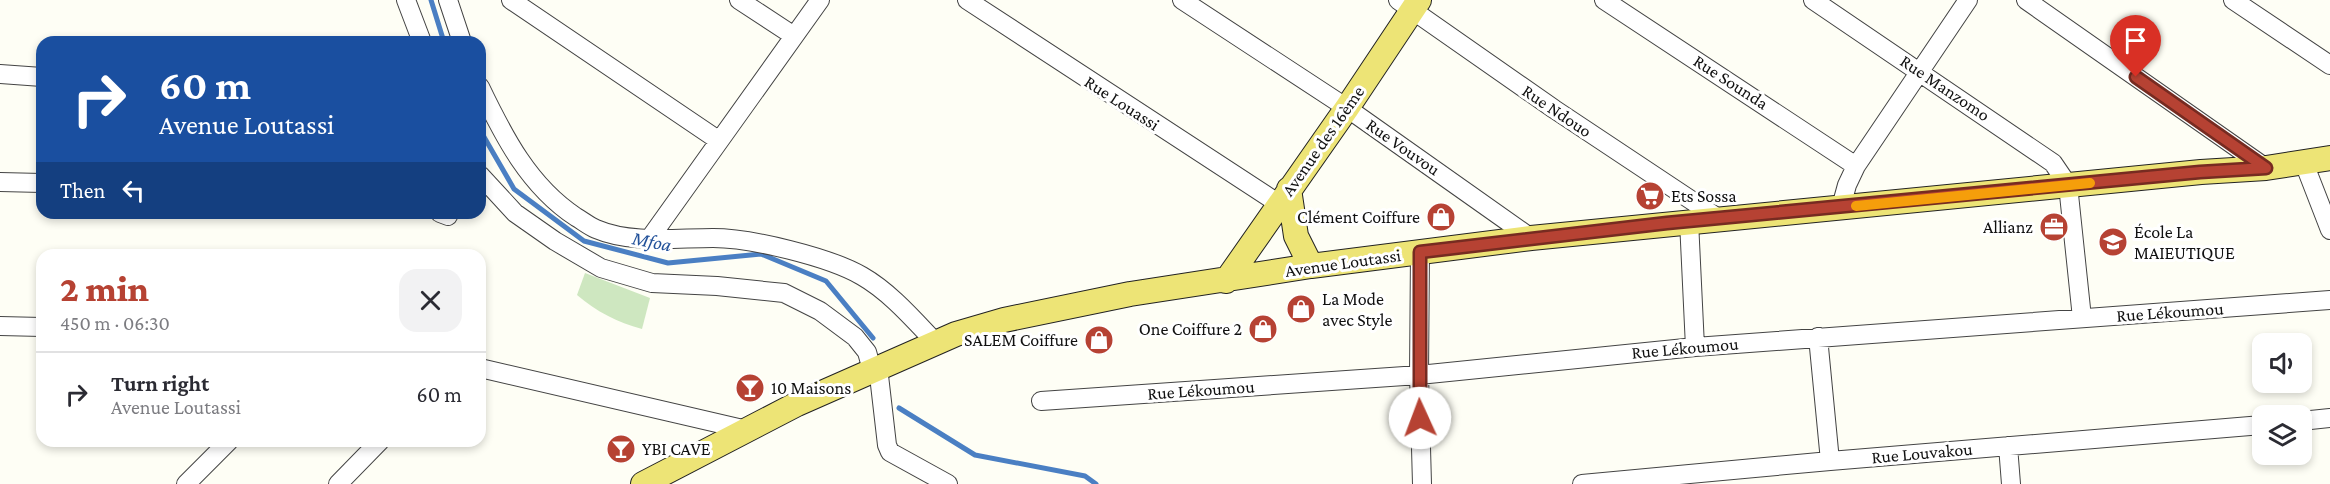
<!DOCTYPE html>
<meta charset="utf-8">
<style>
body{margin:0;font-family:"Crimson Pro",serif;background:#f2f2f3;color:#2b2b33;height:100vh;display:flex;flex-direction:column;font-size:22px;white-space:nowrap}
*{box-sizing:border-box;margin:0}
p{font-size:20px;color:#7c7c81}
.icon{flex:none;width:33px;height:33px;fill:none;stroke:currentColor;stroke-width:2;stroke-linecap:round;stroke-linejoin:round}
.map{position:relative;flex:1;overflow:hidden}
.drawer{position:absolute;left:36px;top:249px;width:450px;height:198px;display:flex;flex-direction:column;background:#fff;border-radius:18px;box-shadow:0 3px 9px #0003}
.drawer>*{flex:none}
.hud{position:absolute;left:36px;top:36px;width:450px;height:183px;border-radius:18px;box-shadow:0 3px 9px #0003;background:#1a4fa0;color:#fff;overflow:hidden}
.tools{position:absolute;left:2252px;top:333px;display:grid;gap:12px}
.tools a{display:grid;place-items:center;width:60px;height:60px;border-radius:12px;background:#fff;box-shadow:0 3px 9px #0003;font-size:30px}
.pin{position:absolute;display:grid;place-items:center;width:51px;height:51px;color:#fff;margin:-62px -26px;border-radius:50% 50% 50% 0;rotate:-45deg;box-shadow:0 0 6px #0007}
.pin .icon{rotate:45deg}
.me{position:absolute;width:66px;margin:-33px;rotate:358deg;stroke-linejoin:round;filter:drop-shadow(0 0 4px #0008)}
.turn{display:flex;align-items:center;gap:21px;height:126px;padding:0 24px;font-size:27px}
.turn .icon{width:78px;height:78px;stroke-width:2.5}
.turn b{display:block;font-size:42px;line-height:51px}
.then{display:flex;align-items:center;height:57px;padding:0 24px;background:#0003;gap:12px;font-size:22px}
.round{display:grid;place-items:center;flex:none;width:63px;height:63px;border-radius:18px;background:#f2f2f3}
.overview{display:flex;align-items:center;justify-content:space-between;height:102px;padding:0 24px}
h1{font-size:36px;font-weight:800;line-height:45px;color:#b64233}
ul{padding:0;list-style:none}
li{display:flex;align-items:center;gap:18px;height:84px;padding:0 24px;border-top:2px solid #e1e1e2}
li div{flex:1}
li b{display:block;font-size:22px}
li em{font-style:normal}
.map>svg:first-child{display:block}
.green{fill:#cee7c0}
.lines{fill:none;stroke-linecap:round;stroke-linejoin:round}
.stream{stroke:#4a7fc3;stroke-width:5}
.minor-casing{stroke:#444;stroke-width:20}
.major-casing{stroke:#222;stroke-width:26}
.minor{stroke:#fff;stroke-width:18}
.major{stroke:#ede476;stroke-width:24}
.route-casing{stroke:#762b21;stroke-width:15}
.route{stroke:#b64233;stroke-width:10}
.slow{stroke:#f59e0b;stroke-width:10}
.labels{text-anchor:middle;stroke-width:6;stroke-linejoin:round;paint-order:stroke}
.street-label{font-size:18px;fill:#111;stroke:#fff}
.poi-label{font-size:18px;fill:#111;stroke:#fff;text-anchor:start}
.water-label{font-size:20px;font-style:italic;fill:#23529a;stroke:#fff}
</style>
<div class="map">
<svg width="2330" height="484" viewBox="0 0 2330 484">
<rect width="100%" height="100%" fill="#fefef5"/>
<path class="green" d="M585 273 650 298 642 329C617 322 597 312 577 295Z"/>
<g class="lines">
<path class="stream" d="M431 0 444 42
M480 130 514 189 584 241 668 263 761 254 826 281 873 338
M899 408 975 455 1085 476 1096 484"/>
<g class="minor-casing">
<path id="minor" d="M406 0 422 42
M448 0 462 42
M511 0 718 140
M739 0 794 36
M967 0 1290 211
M1182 0 1347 108 1531 238
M1398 0 1554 109 1718 218
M1604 0 1856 166
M1813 0 2053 163 2068 185 2082 318
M2026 0 2266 168
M2233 0 2330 65
M0 74 42 77
M480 87C504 137 529 186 576 217 583 221 589 226 596 229 631 244 675 238 713 238 751 238 829 257 862 276 890 292 914 320 936 343
M2304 163 2330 230
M480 175 515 213 555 241 601 268 652 283 717 286 784 293 820 311 855 337 867 352 872 370
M0 182 42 183
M1841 207 1847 185 1856 166 1968 0
M440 213 448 216
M1689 221 1695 347
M650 238 820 0
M1420 252 1419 375 1422 484
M0 326 42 327
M1818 337 1830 461
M878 367 887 445 890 452 948 484
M480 368 747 430
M1041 401 1419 375 1695 347 2330 300
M2301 421 2330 418
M2008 446 2011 484
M186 484 229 441
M338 484 380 441
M1582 484 1830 461 2262 425"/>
</g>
<g class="major-casing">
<path id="major" d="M1289 189 1296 236 1311 266
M1226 281 1347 108 1419 0
M643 484 797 404 956 334 1004 320 1130 294 1311 266 1531 238 2201 172 2266 168 2330 158"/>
</g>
<use href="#minor" class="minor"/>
<use href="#major" class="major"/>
</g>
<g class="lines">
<g class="route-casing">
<path id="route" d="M1420 418V252L1667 223 2200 172 2266 168 2136 77"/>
</g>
<use href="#route" class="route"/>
<path class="slow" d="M1856 206 2090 183"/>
</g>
<defs>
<g id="supermarket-disc" transform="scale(1.5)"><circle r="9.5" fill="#b64233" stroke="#fff"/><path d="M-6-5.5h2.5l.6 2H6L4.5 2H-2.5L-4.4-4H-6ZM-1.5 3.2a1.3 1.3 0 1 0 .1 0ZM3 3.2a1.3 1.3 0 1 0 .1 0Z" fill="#fff"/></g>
<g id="shop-disc" transform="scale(1.5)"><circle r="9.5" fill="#b64233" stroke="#fff"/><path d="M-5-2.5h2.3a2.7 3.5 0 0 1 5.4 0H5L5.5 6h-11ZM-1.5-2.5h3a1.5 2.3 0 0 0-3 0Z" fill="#fff"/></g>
<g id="office-disc" transform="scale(1.5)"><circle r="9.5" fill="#b64233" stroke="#fff"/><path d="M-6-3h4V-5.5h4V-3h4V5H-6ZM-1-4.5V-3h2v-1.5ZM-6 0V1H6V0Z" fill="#fff"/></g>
<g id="school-disc" transform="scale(1.5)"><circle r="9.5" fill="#b64233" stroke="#fff"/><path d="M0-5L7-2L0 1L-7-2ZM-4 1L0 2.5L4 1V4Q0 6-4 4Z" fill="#fff"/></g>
<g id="bar-disc" transform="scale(1.5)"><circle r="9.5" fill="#b64233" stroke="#fff"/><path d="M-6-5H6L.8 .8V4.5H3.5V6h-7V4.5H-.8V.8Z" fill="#fff"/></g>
</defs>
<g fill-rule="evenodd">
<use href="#supermarket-disc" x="1650" y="196"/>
<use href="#shop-disc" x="1441" y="217"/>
<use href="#office-disc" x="2054" y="227"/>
<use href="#school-disc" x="2113" y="242"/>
<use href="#shop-disc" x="1301" y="309"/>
<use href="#shop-disc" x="1263" y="329"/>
<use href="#shop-disc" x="1099" y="340"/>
<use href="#bar-disc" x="750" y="388"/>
<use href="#bar-disc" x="621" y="449"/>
</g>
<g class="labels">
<g class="street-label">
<text transform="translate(1731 82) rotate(33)" y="6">Rue Sounda</text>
<text transform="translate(1945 88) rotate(34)" y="6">Rue Manzomo</text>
<text transform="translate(1122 103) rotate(33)" y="6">Rue Louassi</text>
<text transform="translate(1557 111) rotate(34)" y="6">Rue Ndouo</text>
<text transform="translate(1323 141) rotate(-55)" y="6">Avenue des 16ème</text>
<text transform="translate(1403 147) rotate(35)" y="6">Rue Vouvou</text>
<text transform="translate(1343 263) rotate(-8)" y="6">Avenue Loutassi</text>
<text transform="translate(2170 312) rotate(-4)" y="6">Rue Lékoumou</text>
<text transform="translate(1685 348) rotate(-5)" y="6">Rue Lékoumou</text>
<text transform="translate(1201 390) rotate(-4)" y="6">Rue Lékoumou</text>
<text transform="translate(1922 453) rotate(-5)" y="6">Rue Louvakou</text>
</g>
<g class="poi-label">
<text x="1671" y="202">Ets Sossa</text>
<text x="1420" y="223" text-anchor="end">Clément Coiffure</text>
<text x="2033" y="233" text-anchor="end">Allianz</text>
<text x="2134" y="238">École La<tspan x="2134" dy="21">MAIEUTIQUE</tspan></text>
<text x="1322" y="305">La Mode<tspan x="1322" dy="21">avec Style</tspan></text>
<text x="1242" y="335" text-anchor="end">One Coiffure 2</text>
<text x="1078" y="346" text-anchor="end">SALEM Coiffure</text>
<text x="771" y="394">10 Maisons</text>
<text x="642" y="455">YBI CAVE</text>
</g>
<g class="water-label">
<text transform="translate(652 241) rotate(11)" y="7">Mfoa</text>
</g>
</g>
</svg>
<div class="tools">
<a><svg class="icon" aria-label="sound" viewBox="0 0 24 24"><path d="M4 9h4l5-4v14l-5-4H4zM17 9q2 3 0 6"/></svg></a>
<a><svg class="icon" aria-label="layers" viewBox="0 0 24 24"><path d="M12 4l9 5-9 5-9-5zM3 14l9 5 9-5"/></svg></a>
</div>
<div class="pin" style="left:2136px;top:77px;background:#d93025"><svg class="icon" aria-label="arrive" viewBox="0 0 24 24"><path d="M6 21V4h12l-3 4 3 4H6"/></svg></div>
<svg class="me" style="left:1420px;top:418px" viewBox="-20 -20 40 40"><circle r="19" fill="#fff"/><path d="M0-13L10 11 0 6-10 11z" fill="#b64233"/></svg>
<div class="hud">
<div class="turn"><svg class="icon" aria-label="right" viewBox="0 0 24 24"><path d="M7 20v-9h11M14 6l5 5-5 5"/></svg><div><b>60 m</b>Avenue Loutassi</div></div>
<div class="then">Then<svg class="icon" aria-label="left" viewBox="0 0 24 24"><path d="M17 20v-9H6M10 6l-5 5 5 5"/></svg></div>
</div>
<section class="drawer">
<div class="overview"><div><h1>2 min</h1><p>450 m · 06:30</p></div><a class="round"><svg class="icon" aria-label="close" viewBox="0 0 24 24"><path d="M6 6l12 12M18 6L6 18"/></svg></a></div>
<ul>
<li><svg class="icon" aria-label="right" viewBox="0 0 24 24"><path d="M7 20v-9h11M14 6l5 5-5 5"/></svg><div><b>Turn right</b><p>Avenue Loutassi</p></div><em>60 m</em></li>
</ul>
</section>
</div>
